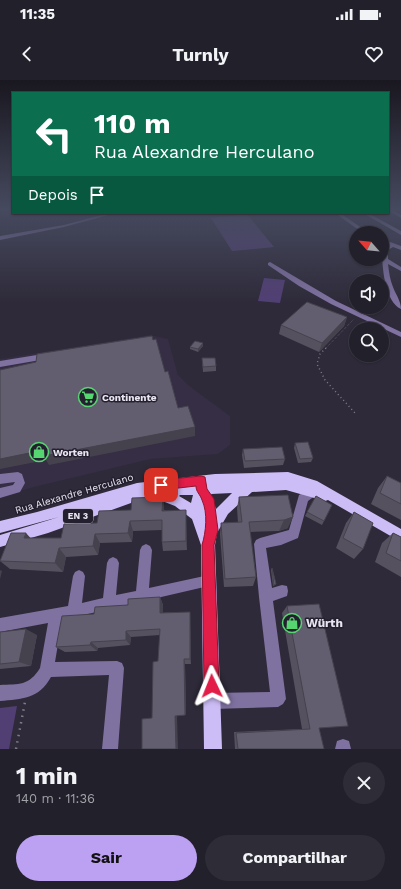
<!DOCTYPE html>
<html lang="pt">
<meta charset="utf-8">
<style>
body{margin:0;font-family:"Work Sans",sans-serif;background:#2e2d37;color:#f1f3f6;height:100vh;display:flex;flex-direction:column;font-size:15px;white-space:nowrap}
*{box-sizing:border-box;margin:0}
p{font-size:13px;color:#a2a3a9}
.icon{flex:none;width:22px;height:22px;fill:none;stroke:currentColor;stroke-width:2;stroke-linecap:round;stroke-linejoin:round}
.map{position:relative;height:669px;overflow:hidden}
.panel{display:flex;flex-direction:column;background:#22202b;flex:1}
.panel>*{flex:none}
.banner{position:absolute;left:12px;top:12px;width:377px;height:122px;border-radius:0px;box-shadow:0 1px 3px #0004,0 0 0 1px #3f3e47;background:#0b6e4f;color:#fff;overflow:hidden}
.needle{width:26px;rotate:297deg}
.tools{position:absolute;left:349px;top:146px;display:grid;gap:8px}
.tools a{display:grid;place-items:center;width:40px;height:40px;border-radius:50%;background:#22202b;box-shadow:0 1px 3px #0004,0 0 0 1px #3f3e47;font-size:20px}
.pin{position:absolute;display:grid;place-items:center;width:34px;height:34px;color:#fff;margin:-17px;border-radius:8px;box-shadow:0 2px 6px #0006}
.me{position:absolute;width:44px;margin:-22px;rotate:358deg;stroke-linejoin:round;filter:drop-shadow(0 0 3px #0008)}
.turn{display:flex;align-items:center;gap:14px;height:84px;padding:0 16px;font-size:18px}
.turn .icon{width:52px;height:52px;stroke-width:2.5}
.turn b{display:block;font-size:28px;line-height:34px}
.then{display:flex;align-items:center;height:38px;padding:0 16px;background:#0003;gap:8px;font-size:15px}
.round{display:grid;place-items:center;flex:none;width:42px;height:42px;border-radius:21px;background:#2e2d37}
.summary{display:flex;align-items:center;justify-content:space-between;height:68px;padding:0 16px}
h1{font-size:24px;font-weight:700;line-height:30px}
.action{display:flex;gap:8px;margin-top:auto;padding:8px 16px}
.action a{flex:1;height:46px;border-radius:24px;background:#bca0f2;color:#111;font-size:16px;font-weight:700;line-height:46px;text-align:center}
.action a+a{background:#2e2d37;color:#f1f3f6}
.status{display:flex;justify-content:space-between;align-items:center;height:28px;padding:0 20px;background:#22202b;direction:ltr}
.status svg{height:11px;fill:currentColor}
header{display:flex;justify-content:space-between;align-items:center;height:52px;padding:0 16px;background:#22202b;font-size:18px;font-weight:700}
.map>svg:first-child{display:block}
.built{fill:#352e44}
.green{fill:#513f74}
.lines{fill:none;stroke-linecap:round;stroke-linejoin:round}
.path-far2{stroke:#7f7b89;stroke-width:1;stroke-dasharray:0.5 1.5;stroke-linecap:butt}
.path-far1{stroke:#7f7b89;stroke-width:1.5;stroke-dasharray:1 3;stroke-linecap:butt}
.path{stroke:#7f7b89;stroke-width:2.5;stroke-dasharray:1.5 5;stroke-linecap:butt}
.minor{fill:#7f71a0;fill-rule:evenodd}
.major{fill:#cdbdf7;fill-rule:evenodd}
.wall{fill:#55515f}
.shaded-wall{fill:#45424e}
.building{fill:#635e6f;stroke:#45424e}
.route{fill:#e11d48;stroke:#92132f}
.labels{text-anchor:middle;stroke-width:3;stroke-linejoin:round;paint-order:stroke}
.shield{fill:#25202f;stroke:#aeabb7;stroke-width:1}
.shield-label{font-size:9px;font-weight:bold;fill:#e9e6f1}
.poi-label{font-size:10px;font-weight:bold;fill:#e9e6f1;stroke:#25202f;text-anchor:start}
.street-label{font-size:10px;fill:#e9e6f1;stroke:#25202f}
.near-poi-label{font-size:12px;font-weight:bold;fill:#e9e6f1;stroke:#25202f;text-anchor:start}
</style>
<div class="status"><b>11:35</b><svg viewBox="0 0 49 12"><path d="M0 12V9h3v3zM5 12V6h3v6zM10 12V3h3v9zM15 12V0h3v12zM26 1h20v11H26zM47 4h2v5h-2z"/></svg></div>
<header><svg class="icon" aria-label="back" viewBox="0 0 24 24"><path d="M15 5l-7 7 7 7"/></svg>Turnly<svg class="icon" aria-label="heart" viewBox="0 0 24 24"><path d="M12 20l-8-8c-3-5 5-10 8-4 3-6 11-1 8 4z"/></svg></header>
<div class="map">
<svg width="401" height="669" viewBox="0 0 401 669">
<rect width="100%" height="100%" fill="#2e2a39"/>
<path class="built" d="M394 152 401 154V167L382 159V156Z
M150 255 168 259 178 295 188 305 230 336V365L218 374 151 379 34 407 0 417V279Z"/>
<path class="green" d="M247 134 274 167 232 171 211 138Z
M264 198 285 200 280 223 258 221Z
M17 626 9 669H0V628Z"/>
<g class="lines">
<path class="path-far2" d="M325 269 354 239"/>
<path class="path-far1" d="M326 268 320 274 317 284 325 300 356 334"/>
<path class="path" d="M16 669 25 622"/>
<path class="minor" d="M388 130H393L401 135V138Z
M109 133H116L64 147 0 160V156L64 145Z
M335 133H340L369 153H363Z
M363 133H368L401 151V155Z
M382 159 401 166V170L393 167 388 170V179L401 187V191L388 184C389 192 390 200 393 207 396 215 401 221 401 229 384 221 382 185 382 169L388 165 382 163Z
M270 182 336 221 401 252V257L331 224 299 206 268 185V183Z
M49 273 52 274 53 276 52 278 0 287V281Z
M18 392 22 394 25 403 20 412 0 418V408L13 405 15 402 0 404V394Z
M312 407 316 409 317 412 316 415 308 421 298 458 281 465 266 468 272 508 282 505 287 506 288 511 287 516 273 521 286 619 283 624 278 627 212 629 207 626 204 621 207 616 212 613 270 612 259 517 254 464 256 460 260 458 289 450 299 415Z
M146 464 150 466 152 470 149 508 209 495 213 497 215 501 213 505 62 540 55 582 117 581 122 583 124 588 118 669H102L109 595 51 597C39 619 22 619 0 621V605C19 604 29 606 40 588L48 543 0 552V538L68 526 73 496 75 492 79 490 83 492 85 496 82 523 103 518 107 483 109 479 113 477 117 479 119 483 116 515 136 511 140 470 142 466Z
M343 659 349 661 351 669H335L337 661Z"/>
<path class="major" d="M288 392 317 401 401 449V462L328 420 325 421 286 410 252 412 228 434 217 453 215 465 222 669H204L201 465 192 439 175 426 157 419 131 423 48 453 0 467V455L59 437 0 453V441L37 432 137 403 215 394ZM232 413 216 429 211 414ZM193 415 191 423 179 416 180 415Z"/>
</g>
<path class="wall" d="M347 237 344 246 319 272 279 254 281 245Z
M203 263V266L198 272 190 269V267Z
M202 278 216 286V291L203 292Z
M295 363 313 378 311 382 298 383 294 368Z
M243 369 285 379 283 385 244 388 242 375Z
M387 396 401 403V440L371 424 378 408Z
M288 415V448L279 451 250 452 256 497 253 506 224 507 220 454 221 443H238L237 428 239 417Z
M316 416 324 441 322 445 305 436Z
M163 417 164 430 186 440 187 470 163 471 162 462V450L133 451 132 462 100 463 98 475 66 477 63 492 10 489 0 481 31 458H61L97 443 131 430Z
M354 432 363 469 354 479 336 468 346 443Z
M393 453 401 457V497L375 482 382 463Z
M272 488 276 504 275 505 273 506 271 490Z
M160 517 163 525V533L190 532 191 584H185L186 635 152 638 158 581 160 555 131 557 130 565 98 568 97 571 65 572 56 567 94 534 128 525Z
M287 526 319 648 324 669H235L234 652 302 649 282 533Z
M0 552 37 555 31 586 0 589Z"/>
<path class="shaded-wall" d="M347 237 344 246 319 272 322 263Z
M203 263V266L198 272V269Z
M195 347V356L49 385 46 380 0 389V379L44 370Z
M163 417 164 427V441L162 431Z
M186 430V440L187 470 186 461Z
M293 437 288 448 279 451 284 440Z
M130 441 133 451 132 462 128 453Z
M26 453 35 463 24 458Z
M95 454 100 463 98 475 93 466Z
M59 468 66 477 63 492 55 483Z
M0 490 2 491 0 499Z
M160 517 163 525V540L160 533Z
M190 532V539L191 584 190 579Z
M26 549 37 555 31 586 19 582Z
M126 551 131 557 130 565 126 560Z
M91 562 98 568 97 571 90 565Z
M184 579 185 584 186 635H185Z
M175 636H177L178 669H176Z"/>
<path class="building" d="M307 222 347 237 322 263 281 245Z
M152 256 153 260 156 259 165 292 168 291 178 328 188 326 195 347 44 376V370L0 379V290L36 282 37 274Z
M195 261 203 263 198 269 190 267Z
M202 278H215L216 286 203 287Z
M308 362 313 378 300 379 295 363Z
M282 367 285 379 245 381 243 369Z
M387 396 401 403V424L380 413Z
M288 415 293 437 284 440 249 442 256 497 225 499 221 443 242 442 239 417Z
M316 416 332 425 324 441 307 432Z
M163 417 162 431 186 430V461L162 462V440L130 441 128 453 95 454 93 466 59 468 55 483 0 481 11 453H26L24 458H61L64 444 97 443 99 431 131 430 132 418Z
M354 432 373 443 363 469 343 458Z
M393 453 401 457V481L386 473Z
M272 488 276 504 274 505Z
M160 517V533L190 532V579H184L185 635 175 636 176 669H142V639L152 638 153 582 158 581 160 549 126 551V560L91 562 90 565 56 567 62 536 94 534 95 527 128 525V519Z
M319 524 348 646 319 648 324 669H238L236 653 310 649 287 526Z
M26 549 19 582 0 584V552Z"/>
<linearGradient id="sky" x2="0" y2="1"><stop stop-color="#19171f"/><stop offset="0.58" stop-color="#464a5f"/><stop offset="1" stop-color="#464a5f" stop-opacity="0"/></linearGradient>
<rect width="401" height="223" fill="url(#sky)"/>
<path class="route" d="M201 396 205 397 207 409 214 419 218 450 214 465 219 606 217 611 212 613 206 611 204 606 202 465C206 452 208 433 202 420 200 414 196 412 196 406L161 410 157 408 156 405 157 402 161 400Z"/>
<defs>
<g id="supermarket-ring" transform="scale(1)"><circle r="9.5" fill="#25202f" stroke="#56d671" stroke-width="1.5"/><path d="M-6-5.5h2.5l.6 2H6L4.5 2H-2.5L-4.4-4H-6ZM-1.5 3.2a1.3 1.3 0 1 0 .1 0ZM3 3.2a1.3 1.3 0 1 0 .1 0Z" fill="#56d671"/></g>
<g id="shop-ring" transform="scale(1)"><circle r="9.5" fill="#25202f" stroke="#56d671" stroke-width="1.5"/><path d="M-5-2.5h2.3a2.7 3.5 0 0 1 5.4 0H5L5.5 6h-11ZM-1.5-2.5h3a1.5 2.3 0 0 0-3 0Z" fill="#56d671"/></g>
</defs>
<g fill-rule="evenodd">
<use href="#supermarket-ring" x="88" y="317"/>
<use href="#shop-ring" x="39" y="372"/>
<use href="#shop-ring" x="292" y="543"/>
</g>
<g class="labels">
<rect class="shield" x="63" y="429" width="30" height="14" rx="3"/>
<g class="shield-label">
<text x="78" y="439">EN 3</text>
</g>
<g class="poi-label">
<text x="102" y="321">Continente</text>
<text x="53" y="376">Worten</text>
</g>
<g class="street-label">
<text transform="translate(74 413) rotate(-16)" y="4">Rua Alexandre Herculano</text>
</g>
<g class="near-poi-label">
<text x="306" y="547">Würth</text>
</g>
</g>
</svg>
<div class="tools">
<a><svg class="needle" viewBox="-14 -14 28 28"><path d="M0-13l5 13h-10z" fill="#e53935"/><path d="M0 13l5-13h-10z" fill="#a2a3a9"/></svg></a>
<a><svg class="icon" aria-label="sound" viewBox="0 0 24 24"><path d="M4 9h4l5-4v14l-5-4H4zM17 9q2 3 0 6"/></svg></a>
<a><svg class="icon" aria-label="search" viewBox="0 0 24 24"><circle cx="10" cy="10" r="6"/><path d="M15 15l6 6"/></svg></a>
</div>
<div class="pin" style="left:161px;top:405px;background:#d93025"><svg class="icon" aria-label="arrive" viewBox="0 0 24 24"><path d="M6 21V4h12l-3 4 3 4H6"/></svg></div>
<svg class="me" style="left:212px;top:606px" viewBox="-20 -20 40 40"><path d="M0-17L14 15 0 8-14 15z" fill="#e11d48" stroke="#fff" stroke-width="4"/></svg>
<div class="banner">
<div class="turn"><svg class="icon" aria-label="left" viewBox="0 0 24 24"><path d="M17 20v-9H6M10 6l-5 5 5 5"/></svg><div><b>110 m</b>Rua Alexandre Herculano</div></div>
<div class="then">Depois<svg class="icon" aria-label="arrive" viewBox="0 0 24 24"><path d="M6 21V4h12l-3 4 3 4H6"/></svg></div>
</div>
</div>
<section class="panel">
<div class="summary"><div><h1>1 min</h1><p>140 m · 11:36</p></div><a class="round"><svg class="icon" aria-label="close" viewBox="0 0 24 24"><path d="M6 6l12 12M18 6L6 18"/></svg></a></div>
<div class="action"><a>Sair</a><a>Compartilhar</a></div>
</section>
